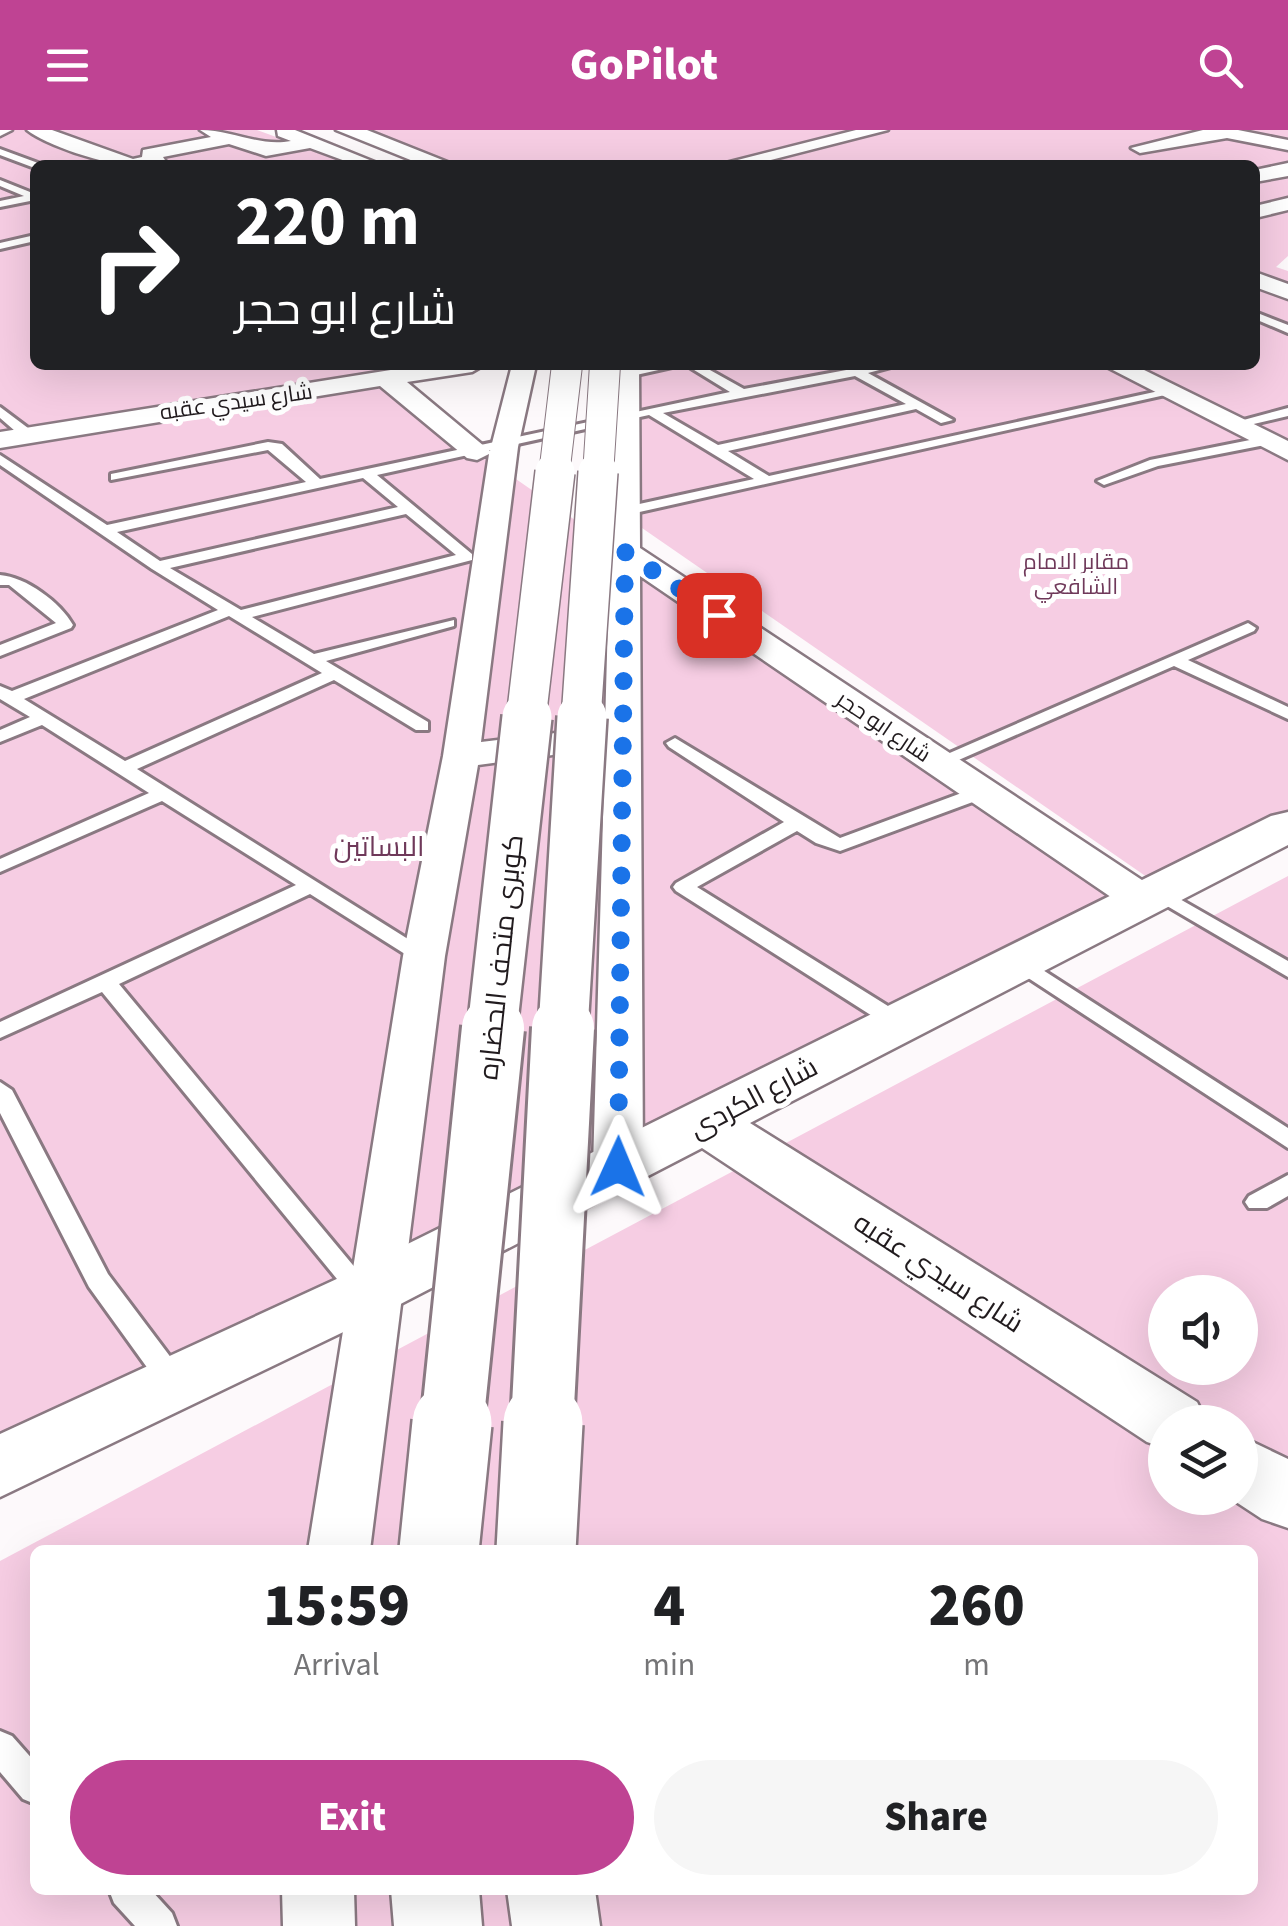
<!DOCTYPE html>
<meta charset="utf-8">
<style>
body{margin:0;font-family:"Source Sans 3",Cairo,sans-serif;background:#f6f6f6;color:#202124;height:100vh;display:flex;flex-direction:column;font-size:38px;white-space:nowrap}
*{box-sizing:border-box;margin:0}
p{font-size:32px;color:#757577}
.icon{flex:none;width:55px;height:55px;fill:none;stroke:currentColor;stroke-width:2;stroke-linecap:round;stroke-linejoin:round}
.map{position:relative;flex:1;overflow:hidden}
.sheet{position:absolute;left:30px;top:1415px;width:1228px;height:350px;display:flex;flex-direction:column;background:#fff;border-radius:15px;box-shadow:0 10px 40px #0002}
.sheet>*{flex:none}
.banner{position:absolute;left:30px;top:30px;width:1230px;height:210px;border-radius:15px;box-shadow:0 10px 40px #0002;background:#202124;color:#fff;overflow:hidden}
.controls{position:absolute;left:1148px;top:1145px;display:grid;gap:20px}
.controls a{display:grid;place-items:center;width:110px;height:110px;border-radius:50%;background:#fff;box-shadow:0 10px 40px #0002;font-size:50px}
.pin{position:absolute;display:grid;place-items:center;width:85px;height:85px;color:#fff;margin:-42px;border-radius:20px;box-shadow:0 5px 15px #0006}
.me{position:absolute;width:110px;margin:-55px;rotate:1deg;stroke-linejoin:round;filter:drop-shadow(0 0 8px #0008)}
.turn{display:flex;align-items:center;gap:35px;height:210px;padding:0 40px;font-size:45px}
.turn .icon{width:130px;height:130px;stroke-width:2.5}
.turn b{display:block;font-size:70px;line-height:85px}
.eta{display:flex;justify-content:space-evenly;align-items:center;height:170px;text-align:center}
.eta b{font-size:60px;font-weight:800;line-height:70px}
.cta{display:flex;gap:20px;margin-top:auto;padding:20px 40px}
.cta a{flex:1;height:115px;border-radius:60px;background:#bf4393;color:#fff;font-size:40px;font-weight:800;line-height:115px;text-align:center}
.cta a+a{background:#f6f6f6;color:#202124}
header{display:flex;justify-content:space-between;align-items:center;height:130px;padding:0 40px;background:#bf4393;color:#fff;font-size:45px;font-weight:800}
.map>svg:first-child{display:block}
.green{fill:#f6cde3;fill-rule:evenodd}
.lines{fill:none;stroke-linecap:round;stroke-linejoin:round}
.service-casing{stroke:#8a7982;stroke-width:6}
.minor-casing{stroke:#8a7982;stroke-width:5}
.tertiary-casing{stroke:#8a7982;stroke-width:5}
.motorway-casing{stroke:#8a7982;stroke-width:5}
.service{fill:#fff;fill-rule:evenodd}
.minor{fill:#fff;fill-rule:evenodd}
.tertiary{fill:#fff;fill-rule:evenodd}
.motorway{fill:#fff;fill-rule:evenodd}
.motorway-bridge-far4-casing{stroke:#8a7982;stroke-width:32;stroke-linecap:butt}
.motorway-bridge-far3-casing{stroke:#8a7982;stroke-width:42;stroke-linecap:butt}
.motorway-bridge-far2-casing{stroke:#8a7982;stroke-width:54;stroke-linecap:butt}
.motorway-bridge-far1-casing{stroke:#8a7982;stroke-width:68;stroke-linecap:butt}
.motorway-bridge-casing{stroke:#8a7982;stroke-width:84;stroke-linecap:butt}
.motorway-bridge-far4{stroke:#fff;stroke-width:30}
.motorway-bridge-far3{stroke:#fff;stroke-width:39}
.motorway-bridge-far2{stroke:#fff;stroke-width:49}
.motorway-bridge-far1{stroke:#fff;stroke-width:62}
.motorway-bridge{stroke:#fff;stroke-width:79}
.route{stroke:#1a73e8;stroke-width:18;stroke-dasharray:0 32.4}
.labels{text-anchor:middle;stroke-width:10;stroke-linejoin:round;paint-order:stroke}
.far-street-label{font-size:22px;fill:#211b1e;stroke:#fff}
.far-park-label{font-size:22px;fill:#6f395a;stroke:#fff}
.park-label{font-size:28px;fill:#6f395a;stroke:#fff}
.street-label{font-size:28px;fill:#211b1e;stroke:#fff}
</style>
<header><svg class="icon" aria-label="menu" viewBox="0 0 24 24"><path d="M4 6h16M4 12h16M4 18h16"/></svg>GoPilot<svg class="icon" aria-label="search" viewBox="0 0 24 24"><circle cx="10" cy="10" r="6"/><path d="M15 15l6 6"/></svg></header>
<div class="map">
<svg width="1288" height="1796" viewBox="0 0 1288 1796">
<rect width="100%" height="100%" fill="#fdf9fb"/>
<path class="green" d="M0 0H257L353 35H35V235H446L373 250 1126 772 0 1323Z
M360 0H1288V126L1276 137 1288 141V689L1157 754 613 378 620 235H1255V35H454Z
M1288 746V1796H0V1431ZM1165 1162H1240V1238H1165ZM1165 1292H1240V1368H1165ZM35 1420H1252V1760H35Z"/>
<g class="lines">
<g class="service-casing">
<path id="service" d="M0 19 38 33 40 35 32 37 0 25Z
M0 50 35 64V70L0 77V71L24 66 0 56Z
M35 105V111L0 119V113Z
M1255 182 1288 195V203L1255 189Z
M653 235H681L627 247 621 243Z
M686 235H701L744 259 873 235H898L868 243 953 290 941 293 916 279 728 321 769 346 1168 259 1174 263 626 385 619 381 621 378 754 349 649 285 377 345 472 424V430L252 487 314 524 454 490V496L326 531 428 592V600H416L334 550 137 639 435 826 424 833 416 831 310 764 119 854 377 1164 373 1171 364 1174 355 1171 102 862 0 908V892L296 755 162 671 0 742V729L149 663 42 595 0 612V600L30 587 0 569V556L12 561 218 480 152 439 0 335V325L107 395 306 352 268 320 111 350V344L116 343 268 312 282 314 320 349 730 262ZM855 246 906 274 718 315 663 283ZM363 348 398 377 160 431 117 402ZM406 384 456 425 241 480 170 438ZM229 486 322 543 125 631 24 569Z
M0 277 32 301V307H22L0 288Z
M1288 278V286L1232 299 1225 295Z
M1265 307 1272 311 1270 314 1158 336 1104 355 1097 351 1150 330Z
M0 445C26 447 60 472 73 495L71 498 0 526V515L56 493 9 455H0Z
M1248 493 1256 498 1254 501 1188 530 1288 577V589L1174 536 945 636 938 638 929 632Z
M675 608 840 708 975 658H989V666L840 721 816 713 797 701 697 757 904 886 907 891 904 896H888L676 761 673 757 676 753 784 692 669 617 666 613Z
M1157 756 1288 831V847L1150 766 1147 762 1150 758Z
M1018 824 1288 998V1018L1010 836 1007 831 1010 826Z
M0 952 12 960 108 1144 184 1245 188 1253 184 1261 174 1264 164 1261 89 1157 0 983Z
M1288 1045V1066L1267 1078H1249L1245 1072 1249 1066Z
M0 1601 12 1606 35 1632V1674L23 1669 0 1642Z
M109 1760H151L172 1783 177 1796H135L114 1773Z"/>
</g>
<g class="minor-casing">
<path id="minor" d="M0 0H12L0 6Z
M27 0H52L133 29 142 27 143 20 211 7 200 0C233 0 259 17 291 11L278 6 277 0H295L382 35H356L310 18 266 26 229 14 163 27 165 30C141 49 49 18 27 0Z
M856 0H888L751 35H718Z
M1203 0H1238L1288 10V20L1227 8 1140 23 1131 18Z
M1288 33V46L1255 52V40Z
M1288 68V80L1255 88V76Z
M1255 142 1288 154V169L1255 157Z
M422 235H484L472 242 407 252 490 321 512 235H536L518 317 481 612 605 597 615 235H639L640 418 1157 760 1163 769 1157 778 1142 781 1127 778 640 446 643 1037 635 1049 618 1054 601 1049 593 1037 605 618 478 635 445 826 370 1420H308L403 826 443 626 489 324 477 330 467 328 380 256 0 318V302Z
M1103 235H1134L1288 311V330Z
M282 1760H354L355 1796H283Z"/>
</g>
<g class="tertiary-casing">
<path id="tertiary" d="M1288 682V715L750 993 1197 1272 1207 1292H1165V1318L1147 1312 702 1018 387 1181 0 1367V1304L341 1147 1271 686Z
M1240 1306 1288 1329V1398L1262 1389 1230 1368H1240Z"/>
</g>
<g class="motorway-casing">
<path id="motorway" d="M336 0H367L455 35H423Z
M391 1760H479L482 1796H394Z
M507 1760H595L600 1796H512Z"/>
</g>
<use href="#service" class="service"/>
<use href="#minor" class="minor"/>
<use href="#tertiary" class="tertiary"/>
<use href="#motorway" class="motorway"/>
<g class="motorway-bridge-far4-casing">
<path id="motorway-bridge-far4" d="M554 345 567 235
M598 345 605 235"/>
</g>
<g class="motorway-bridge-far3-casing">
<path id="motorway-bridge-far3" d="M526 589 555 342
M581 589 598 342"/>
</g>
<g class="motorway-bridge-far2-casing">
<path id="motorway-bridge-far2" d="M492 900 527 587
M563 900 582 587"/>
</g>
<g class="motorway-bridge-far1-casing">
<path id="motorway-bridge-far1" d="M452 1295 493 898
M542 1295 563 898"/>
</g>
<g class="motorway-bridge-casing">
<path id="motorway-bridge" d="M439 1420 452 1293
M536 1420 543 1293"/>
</g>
<use href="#motorway-bridge-far4" class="motorway-bridge-far4"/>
<use href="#motorway-bridge-far3" class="motorway-bridge-far3"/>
<use href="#motorway-bridge-far2" class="motorway-bridge-far2"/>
<use href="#motorway-bridge-far1" class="motorway-bridge-far1"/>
<use href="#motorway-bridge" class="motorway-bridge"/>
</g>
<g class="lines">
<path class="route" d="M618 1037 625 422 719 485"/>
</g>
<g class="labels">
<g class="far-street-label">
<text transform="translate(236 271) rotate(-8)" y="8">شارع سيدي عقبه</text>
<text transform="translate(884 596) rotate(34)" y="8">شارع ابو حجر</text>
</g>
<g class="far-park-label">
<text x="1076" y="439">مقابر الامام<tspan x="1076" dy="25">الشافعي</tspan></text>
</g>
<g class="park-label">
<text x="379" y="726">البساتين</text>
</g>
<g class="street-label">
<text transform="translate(500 827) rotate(-84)" y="10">كوبرى متحف الحضاره</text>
<text transform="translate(753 967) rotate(-28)" y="10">شارع الكردى</text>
<text transform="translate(939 1142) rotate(33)" y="10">شارع سيدي عقبه</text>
</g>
</g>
</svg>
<div class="controls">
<a><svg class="icon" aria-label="sound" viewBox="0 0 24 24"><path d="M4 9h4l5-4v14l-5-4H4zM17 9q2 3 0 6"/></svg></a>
<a><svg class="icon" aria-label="layers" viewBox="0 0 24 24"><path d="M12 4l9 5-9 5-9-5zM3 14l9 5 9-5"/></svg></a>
</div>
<div class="pin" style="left:719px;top:485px;background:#d93025"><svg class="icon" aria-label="arrive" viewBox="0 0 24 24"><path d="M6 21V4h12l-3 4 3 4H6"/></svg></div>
<svg class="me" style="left:618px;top:1037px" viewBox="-20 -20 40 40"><path d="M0-17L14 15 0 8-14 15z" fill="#1a73e8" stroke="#fff" stroke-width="4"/></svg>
<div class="banner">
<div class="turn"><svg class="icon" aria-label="right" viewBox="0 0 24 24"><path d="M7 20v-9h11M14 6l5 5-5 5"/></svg><div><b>220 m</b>شارع ابو حجر</div></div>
</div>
<section class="sheet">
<div class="eta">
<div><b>15:59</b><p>Arrival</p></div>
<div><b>4</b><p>min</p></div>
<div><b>260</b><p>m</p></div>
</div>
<div class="cta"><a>Exit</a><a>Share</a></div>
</section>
</div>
